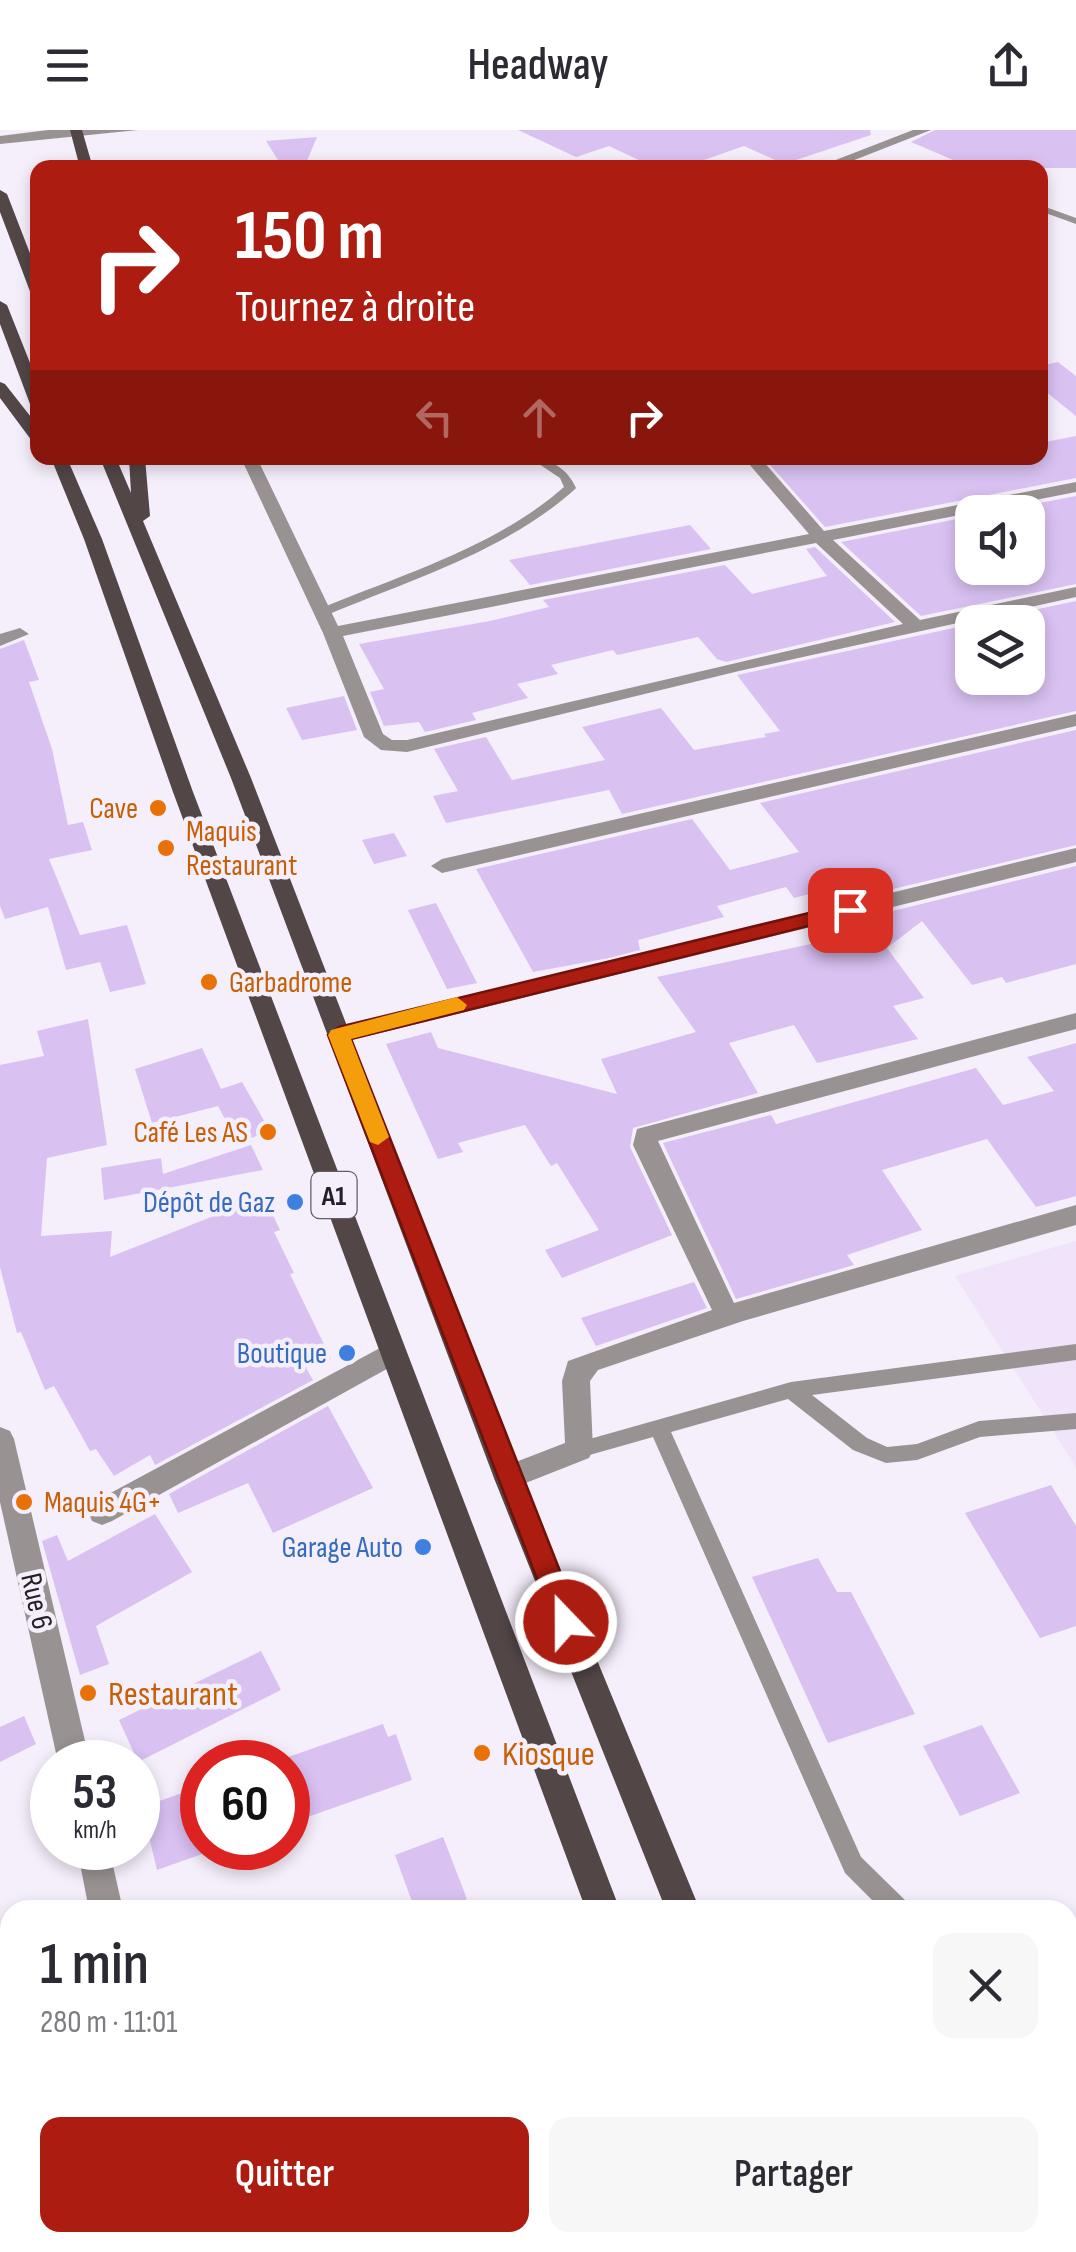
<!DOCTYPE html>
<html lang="fr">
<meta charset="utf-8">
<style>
body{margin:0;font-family:"Sofia Sans Condensed",sans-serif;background:#f7f7f7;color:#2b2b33;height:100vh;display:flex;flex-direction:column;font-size:38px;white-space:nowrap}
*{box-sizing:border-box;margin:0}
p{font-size:32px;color:#7c7c81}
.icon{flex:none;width:55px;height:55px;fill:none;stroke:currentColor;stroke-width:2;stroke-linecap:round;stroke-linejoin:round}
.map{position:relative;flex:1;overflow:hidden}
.panel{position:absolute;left:0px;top:1770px;width:1078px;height:352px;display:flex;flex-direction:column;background:#fff;border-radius:30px 30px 0 0;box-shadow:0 5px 15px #0003}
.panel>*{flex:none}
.banner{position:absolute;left:30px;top:30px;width:1018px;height:305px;border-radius:20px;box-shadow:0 5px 15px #0003;background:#ac1c10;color:#fff;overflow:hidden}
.fabs{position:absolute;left:955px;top:365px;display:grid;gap:20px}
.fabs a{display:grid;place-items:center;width:90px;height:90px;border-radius:20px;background:#fff;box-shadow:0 5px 15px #0003;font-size:50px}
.speed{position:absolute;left:30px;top:1610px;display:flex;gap:20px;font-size:50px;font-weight:700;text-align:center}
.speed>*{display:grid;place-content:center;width:130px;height:130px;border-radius:50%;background:#fff;box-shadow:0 5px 15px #0003;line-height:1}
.speed small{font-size:25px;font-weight:400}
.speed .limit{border:15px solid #d22;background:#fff;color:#111}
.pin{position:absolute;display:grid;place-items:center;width:85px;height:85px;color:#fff;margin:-42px;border-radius:20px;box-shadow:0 5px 15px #0006}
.me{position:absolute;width:110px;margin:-55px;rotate:338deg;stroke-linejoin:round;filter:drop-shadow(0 0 8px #0008)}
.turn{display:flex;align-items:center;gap:35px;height:210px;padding:0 40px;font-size:45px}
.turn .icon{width:130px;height:130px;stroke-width:2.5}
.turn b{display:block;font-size:70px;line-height:85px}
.lanes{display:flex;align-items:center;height:95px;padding:0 40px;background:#0003;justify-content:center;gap:50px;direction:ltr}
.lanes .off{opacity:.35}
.round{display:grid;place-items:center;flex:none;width:105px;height:105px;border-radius:20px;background:#f7f7f7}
.headline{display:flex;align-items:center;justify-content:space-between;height:170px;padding:0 40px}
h1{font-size:60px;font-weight:600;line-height:75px}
.primary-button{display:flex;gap:20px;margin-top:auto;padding:20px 40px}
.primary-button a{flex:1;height:115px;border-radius:20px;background:#ac1c10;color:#fff;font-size:40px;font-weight:600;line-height:115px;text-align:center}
.primary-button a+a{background:#f7f7f7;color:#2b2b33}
header{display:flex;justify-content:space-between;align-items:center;height:130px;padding:0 40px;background:#fff;font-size:45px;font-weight:600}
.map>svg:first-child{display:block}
.built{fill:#efe4f9}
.building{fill:#d9c1f2}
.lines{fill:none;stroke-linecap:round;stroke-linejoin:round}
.service{fill:#999292;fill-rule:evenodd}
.minor{fill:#999292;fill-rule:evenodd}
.tertiary{fill:#999292;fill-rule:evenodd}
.primary{fill:#524647;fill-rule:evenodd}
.route{fill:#ac1c10;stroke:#70120a;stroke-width:2.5}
.slow{fill:#f59e0b}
.food-dot{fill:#e8710a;stroke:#f5eefb;stroke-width:4}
.shop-dot{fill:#3f7fe0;stroke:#f5eefb;stroke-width:4}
.labels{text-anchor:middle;stroke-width:9;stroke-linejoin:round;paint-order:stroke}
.shield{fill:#f5eefb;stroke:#635e66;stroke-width:2.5}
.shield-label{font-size:28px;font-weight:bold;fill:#242126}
.food-label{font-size:30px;fill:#c56008;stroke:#f5eefb;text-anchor:start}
.shop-label{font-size:30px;fill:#366cbe;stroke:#f5eefb;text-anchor:end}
.street-label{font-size:30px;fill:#242126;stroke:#f5eefb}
.near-food-label{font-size:35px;fill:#c56008;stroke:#f5eefb;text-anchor:start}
</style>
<header><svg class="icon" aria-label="menu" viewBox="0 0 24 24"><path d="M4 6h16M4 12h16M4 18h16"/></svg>Headway<svg class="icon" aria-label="share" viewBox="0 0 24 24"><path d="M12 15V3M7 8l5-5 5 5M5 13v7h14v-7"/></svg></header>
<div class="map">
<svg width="1076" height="2122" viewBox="0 0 1076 2122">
<rect width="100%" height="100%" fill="#f5eefb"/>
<path class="built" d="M1076 1111V1337L955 1146Z"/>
<path class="building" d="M518 0H870L871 5 784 34 744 16 681 38H656L609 16 576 27Z
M935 0H1076V38H972L911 12Z
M317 7 304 38H283L266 11Z
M1058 232 1076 246V286L1040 257V236Z
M1076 306V348L825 397 764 328H1040V313Z
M1076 366V454L921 486 841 412 972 386V454L1028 441V382H992Z
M690 395 711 419 530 455 509 430Z
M815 417 895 492 726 532 717 529 698 507 617 525 613 520 551 535 558 544 517 554 528 568 472 583 476 590 425 602 419 592 384 596 370 562 384 559 359 514 490 491 549 477 543 470 725 435 752 464 827 446 806 419Z
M1076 471V581L622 684 609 660 446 693 433 666 458 661 434 619 486 607 512 650 605 630 582 597 661 578 694 620 766 607 764 604 780 601 737 545 972 494V561L1028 551V492H977Z
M24 510 39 550 29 552 52 619 68 695 83 692 92 720 49 729 80 805 127 795 146 854 110 862 100 832 66 840 48 777 5 789 0 776V519Z
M344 566 357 600 302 610 286 578Z
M1076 600V715L826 775 817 762 794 768 786 757 717 776 724 787 638 810 640 820 609 828 533 842 476 739 692 689 730 740 799 722 760 673Z
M394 703 407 726 374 734 362 710Z
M1076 736V834L1006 853 1002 847 972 855 922 791 887 818 924 868 893 876 918 909 817 933 794 895 729 913 758 963 633 998 630 1017 672 1105 562 1148 545 1120 599 1100 557 1033 551 1036 525 995 458 1013 463 1022 438 1029 386 914 431 902 438 918 617 964 601 929 696 902 657 847 848 806 840 794Z
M436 773 477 853 447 859 408 780Z
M88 889 107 1015 47 1028 41 1106 112 1101 110 1127 264 1066 280 1100 274 1102 294 1143 290 1144 331 1229 306 1238 313 1250 155 1335 150 1325 114 1346 96 1319 90 1321 54 1256 45 1260 21 1202 17 1203 0 1137V935L44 926 37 901Z
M1076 913V1066L1036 1077 987 1009 882 1040 922 1100 847 1125 854 1135 736 1169 663 1013 771 985 776 994 976 938 1003 975 1054 961 1027 927Z
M202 918 221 959 242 952 270 1001 238 1013 218 976 152 993 135 939Z
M251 1015 263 1040 104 1070 101 1038 161 1028 163 1044Z
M694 1152 707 1178 596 1216 581 1188Z
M328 1276 373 1358 273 1403 248 1353 178 1383 169 1364Z
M1051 1355 1076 1396V1496L1040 1508 965 1383Z
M155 1384 192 1442 96 1496 109 1534 80 1545 42 1411 57 1405 68 1431Z
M818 1428 837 1462H851L915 1584 828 1613 752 1447Z
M261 1521 281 1560 138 1632 119 1590Z
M24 1586 36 1614 0 1632V1597Z
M383 1594 388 1607 396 1604 412 1650 288 1694V1627Z
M982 1595 1020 1663 960 1686 923 1616Z
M202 1656V1724L157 1740 142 1677Z
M443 1707 467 1769 440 1780H415L395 1725Z"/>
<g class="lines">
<path class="service" d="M1040 75 1076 88V94L1040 81Z
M530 328C550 328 568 339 576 358L574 360C506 421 410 450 327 485H319V479C401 445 496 417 564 357L560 348Z
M1076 1214V1230L812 1265 867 1308 887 1317 917 1314 979 1291 1076 1283V1299L980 1307 917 1330 886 1333 853 1320 788 1269 671 1302 861 1727 907 1772 911 1780H882L845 1743 653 1307 579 1328 572 1326 569 1320 572 1314 579 1312 791 1252Z
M1068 1805H1076V1829H1068Z
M438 2112H464L467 2122H441Z"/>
<path class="minor" d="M913 0H931L834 38H815Z
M241 328H257L338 496 809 404 749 334 757 329 763 331 824 401 1076 352V362L833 410 920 490 1076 457V467L739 541 407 622 381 620 364 607 323 503ZM816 413 903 494 407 610H392L383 604 343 506Z
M20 498 29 504 0 516V504Z
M1076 584V596L442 743 431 736 442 729Z
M1076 718V732L339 913 327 905 339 897Z
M1076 883V899L658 1011 734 1173 1076 1075V1095L743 1191 598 1240 590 1251 593 1320 589 1328 508 1360 498 1357 494 1348 498 1339 565 1313 562 1251 568 1231 712 1180 633 1015 637 999Z
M393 1211 403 1214 406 1222 403 1230 112 1391 102 1395 92 1391 88 1382 92 1373Z
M0 1297 10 1301 14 1309 90 1632H58L0 1372Z
M77 1718H109L123 1780H89Z
M155 2112H193L195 2122H157Z"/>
<path class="tertiary" d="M48 0H138L0 14V6Z"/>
<path class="primary" d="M70 0H82L93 38H80Z
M0 60 7 64 38 144V168L31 164 0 82Z
M0 171 7 175 38 253V279L30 274 0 194Z
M0 252 5 254 38 296V313L32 311 0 268Z
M51 328H67L102 409 193 662 620 1780H586L173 662 84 409Z
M100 328H116L131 363 129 328H145L150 386 143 391 251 648 522 1348 700 1780H666L494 1348 231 648Z
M709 2112H747L750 2122H712Z
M798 2112H836L840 2122H802Z"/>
</g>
<path class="route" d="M850 773 860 780 857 784 351 909 580 1492 576 1501 566 1504 557 1501 328 905 339 897Z"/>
<path class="slow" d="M457 867 467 875 464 880 351 909 389 1007 378 1015 370 1012 328 905 331 900Z"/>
<g class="food-dot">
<circle cx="158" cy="678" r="10"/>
<circle cx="166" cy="718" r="10"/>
<circle cx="209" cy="852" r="10"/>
<circle cx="268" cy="1002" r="10"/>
<circle cx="24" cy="1372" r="10"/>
<circle cx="88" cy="1563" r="10"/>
<circle cx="482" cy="1623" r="10"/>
</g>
<g class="shop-dot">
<circle cx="295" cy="1072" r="10"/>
<circle cx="347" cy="1223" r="10"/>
<circle cx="423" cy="1417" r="10"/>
</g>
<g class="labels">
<rect class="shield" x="311.5" y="1042" width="45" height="46" rx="8"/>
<g class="shield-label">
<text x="334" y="1075">A1</text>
</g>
<g class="food-label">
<text x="138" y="688" text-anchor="end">Cave</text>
<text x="186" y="711">Maquis<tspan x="186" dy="34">Restaurant</tspan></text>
<text x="229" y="862">Garbadrome</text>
<text x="248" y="1012" text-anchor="end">Café Les AS</text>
<text x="44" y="1382">Maquis 4G+</text>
</g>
<g class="shop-label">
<text x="275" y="1082">Dépôt de Gaz</text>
<text x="327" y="1233">Boutique</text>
<text x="403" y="1427">Garage Auto</text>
</g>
<g class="street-label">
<text transform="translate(37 1471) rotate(77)" y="10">Rue 6</text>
</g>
<g class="near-food-label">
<text x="108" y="1575">Restaurant</text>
<text x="502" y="1635">Kiosque</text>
</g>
</g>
</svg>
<div class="fabs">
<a><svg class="icon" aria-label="sound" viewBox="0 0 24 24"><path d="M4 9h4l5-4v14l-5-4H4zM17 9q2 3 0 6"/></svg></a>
<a><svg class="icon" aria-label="layers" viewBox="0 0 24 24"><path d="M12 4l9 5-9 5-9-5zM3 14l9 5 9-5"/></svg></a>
</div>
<div class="speed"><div>53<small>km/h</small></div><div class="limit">60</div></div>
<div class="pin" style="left:850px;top:780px;background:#d93025"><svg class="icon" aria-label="arrive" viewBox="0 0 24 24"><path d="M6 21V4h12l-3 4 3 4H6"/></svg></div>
<svg class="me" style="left:566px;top:1492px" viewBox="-20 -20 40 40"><circle r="17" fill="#ac1c10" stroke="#fff" stroke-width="3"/><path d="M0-11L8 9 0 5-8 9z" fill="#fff"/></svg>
<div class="banner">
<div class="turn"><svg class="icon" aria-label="right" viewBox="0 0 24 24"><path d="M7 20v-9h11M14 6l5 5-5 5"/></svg><div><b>150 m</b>Tournez à droite</div></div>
<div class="lanes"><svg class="icon off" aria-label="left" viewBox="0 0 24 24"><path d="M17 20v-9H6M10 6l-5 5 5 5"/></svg><svg class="icon off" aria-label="ahead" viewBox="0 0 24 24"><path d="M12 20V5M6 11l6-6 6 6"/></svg><svg class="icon" aria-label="right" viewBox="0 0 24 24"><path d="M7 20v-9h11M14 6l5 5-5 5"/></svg></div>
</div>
<section class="panel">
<div class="headline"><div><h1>1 min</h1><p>280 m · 11:01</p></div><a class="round"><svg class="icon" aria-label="close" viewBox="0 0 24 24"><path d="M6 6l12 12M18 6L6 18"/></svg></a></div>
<div class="primary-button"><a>Quitter</a><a>Partager</a></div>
</section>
</div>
